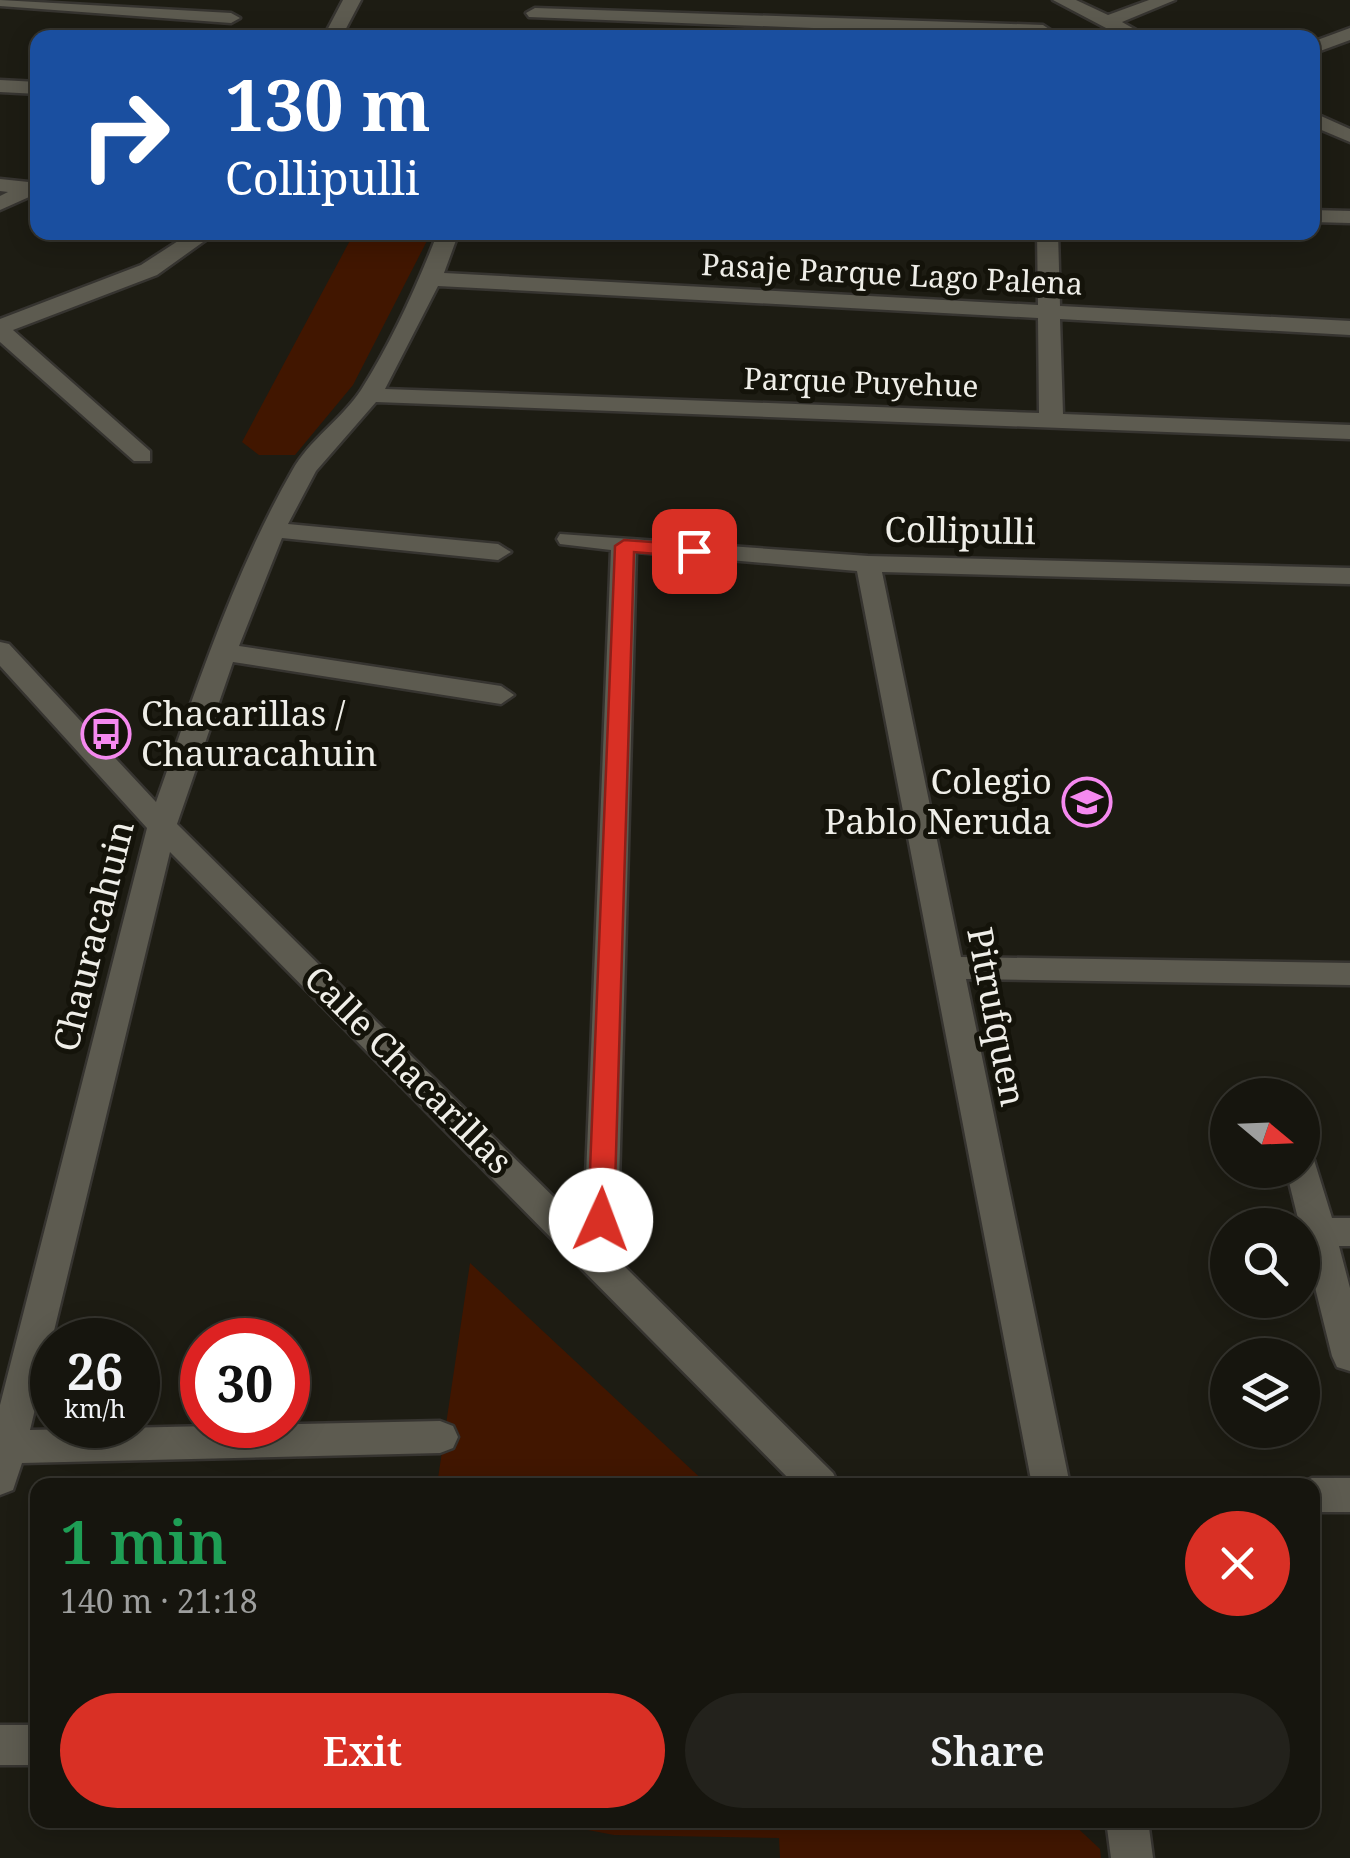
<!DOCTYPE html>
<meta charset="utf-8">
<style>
body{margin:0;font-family:"Noto Serif",serif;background:#23221c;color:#f1f3f6;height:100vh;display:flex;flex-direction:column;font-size:38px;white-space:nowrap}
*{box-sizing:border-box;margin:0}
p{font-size:32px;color:#9e9f9e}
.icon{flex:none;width:55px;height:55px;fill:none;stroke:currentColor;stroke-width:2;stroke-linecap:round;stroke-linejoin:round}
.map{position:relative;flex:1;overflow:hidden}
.side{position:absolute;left:30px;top:1478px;width:1290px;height:350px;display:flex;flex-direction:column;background:#16150e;border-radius:20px;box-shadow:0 5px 25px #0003,0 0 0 2px #35342e}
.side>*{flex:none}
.guide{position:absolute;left:30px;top:30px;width:1290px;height:210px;border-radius:20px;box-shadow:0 5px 25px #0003,0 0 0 2px #35342e;background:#1a4fa0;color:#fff;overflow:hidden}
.needle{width:65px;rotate:109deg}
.fabs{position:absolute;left:1210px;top:1078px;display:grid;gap:20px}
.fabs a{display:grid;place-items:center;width:110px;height:110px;border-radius:50%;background:#16150e;box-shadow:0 5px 25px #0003,0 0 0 2px #35342e;font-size:50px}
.speed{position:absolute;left:30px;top:1318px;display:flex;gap:20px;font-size:50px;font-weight:700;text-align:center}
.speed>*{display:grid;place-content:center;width:130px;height:130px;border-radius:50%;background:#16150e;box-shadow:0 5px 25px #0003,0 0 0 2px #35342e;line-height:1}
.speed small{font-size:25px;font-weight:400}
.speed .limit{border:15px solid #d22;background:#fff;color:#111}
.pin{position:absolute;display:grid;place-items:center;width:85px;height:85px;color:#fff;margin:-42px;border-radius:20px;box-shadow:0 5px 15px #0006}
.me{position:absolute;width:110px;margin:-55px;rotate:2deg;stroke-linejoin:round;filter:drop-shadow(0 0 8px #0008)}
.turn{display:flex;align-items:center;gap:35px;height:210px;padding:0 30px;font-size:45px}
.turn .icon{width:130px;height:130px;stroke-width:2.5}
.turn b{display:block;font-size:70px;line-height:85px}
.round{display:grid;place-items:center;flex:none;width:105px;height:105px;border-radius:52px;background:#23221c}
.headline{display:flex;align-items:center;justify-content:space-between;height:170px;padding:0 30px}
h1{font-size:60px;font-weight:600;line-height:75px;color:#1e9e55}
.action{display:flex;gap:20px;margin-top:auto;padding:20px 30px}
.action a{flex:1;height:115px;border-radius:60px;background:#d93025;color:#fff;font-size:40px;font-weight:600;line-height:115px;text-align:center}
.action a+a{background:#23221c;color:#f1f3f6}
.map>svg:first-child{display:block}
.green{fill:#411600}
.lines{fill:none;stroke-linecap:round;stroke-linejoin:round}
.minor-casing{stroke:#363430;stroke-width:5}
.minor{fill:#5d5b50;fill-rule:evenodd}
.route{fill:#d93025;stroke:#8d1f18;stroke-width:2.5}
.labels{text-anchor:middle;stroke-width:10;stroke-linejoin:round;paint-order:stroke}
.far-street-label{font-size:30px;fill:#efeee8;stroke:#14130a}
.street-label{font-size:35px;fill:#efeee8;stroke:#14130a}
.poi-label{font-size:35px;fill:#efeee8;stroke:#14130a;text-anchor:start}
</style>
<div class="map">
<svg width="1350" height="1858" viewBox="0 0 1350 1858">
<rect width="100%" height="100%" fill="#1d1c13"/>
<path class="green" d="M354 233H431L353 385 295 455H259L242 442Z
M470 1263 708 1485H437Z
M536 1820H1069L1100 1849 1101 1858H780L779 1838 614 1835Z"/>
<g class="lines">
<g class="minor-casing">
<path id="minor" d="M0 0 231 13 240 18 231 23 0 6Z
M343 0H361L341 38H323Z
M1053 0H1076L1108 15 1149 0H1175L1122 22 1150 38H1125Z
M535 8 1043 25 1052 31 1043 37 529 17 526 13Z
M1350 28V40L1312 54V42Z
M0 80 38 82V94L0 92Z
M1312 112 1350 129V142L1312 126Z
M0 179 38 183V193L0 210V196L8 192 0 191Z
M1312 210 1350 211V223L1312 222Z
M192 232H217L157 275 13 330 150 451V461H134L0 342V319L141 265Z
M438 232H459L444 273 1038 305 1037 232H1058L1060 306 1350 321V335L1060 319 1063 414 1350 425V439L376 402 316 471 288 524 498 544 511 552 498 560 282 538 239 646 501 686 514 695 501 704 233 662 177 824 584 1227 611 550 560 544 557 539 560 534 868 556 1350 568V584L882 572 961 957 1350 963V985L966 979 1070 1485H1032L857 571 636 552 617 1259 833 1473 839 1485H795L170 852 30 1430 440 1421 453 1426 458 1437 453 1448 440 1453 22 1463 13 1490 0 1495V1405L147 828 0 666V642L9 644 156 802C196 690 233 574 292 471 309 440 342 419 361 390 392 341 417 286 438 232ZM438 286 1038 318 1039 413 385 389Z
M1302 1156 1314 1160 1332 1218H1350V1246H1339L1350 1288V1371L1337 1367 1332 1356 1286 1170H1302Z
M1312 1478H1350V1512H1312V1485H1298Z
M0 1725H38V1765H0Z
M1106 1820H1148L1153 1858H1111Z"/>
</g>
<use href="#minor" class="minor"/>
</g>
<path class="route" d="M624 540 694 545 704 551 694 557 634 552 614 1220 601 1231 588 1220 615 546Z"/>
<defs>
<g id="bus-ring" transform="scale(2.5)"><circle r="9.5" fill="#14130a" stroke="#f589ef" stroke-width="1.5"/><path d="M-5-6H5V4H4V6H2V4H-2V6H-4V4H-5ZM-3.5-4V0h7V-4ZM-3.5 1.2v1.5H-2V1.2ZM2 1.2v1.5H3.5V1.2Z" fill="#f589ef"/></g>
<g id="school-ring" transform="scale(2.5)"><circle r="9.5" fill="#14130a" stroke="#f589ef" stroke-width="1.5"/><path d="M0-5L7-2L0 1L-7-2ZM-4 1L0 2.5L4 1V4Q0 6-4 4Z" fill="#f589ef"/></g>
</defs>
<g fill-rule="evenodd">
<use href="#bus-ring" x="106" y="734"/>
<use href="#school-ring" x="1087" y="802"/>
</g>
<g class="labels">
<g class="far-street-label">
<text transform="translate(892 275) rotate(3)" y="10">Pasaje Parque Lago Palena</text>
<text transform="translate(861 383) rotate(2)" y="10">Parque Puyehue</text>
</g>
<g class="street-label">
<text transform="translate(960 531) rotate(1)" y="12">Collipulli</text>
<text transform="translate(94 936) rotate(-76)" y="12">Chauracahuin</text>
<text transform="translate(996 1017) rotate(79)" y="12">Pitrufquen</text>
<text transform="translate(408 1070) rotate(45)" y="12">Calle Chacarillas</text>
</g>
<g class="poi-label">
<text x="141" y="726">Chacarillas /<tspan x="141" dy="40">Chauracahuin</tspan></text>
<text x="1052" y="794" text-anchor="end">Colegio<tspan x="1052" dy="40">Pablo Neruda</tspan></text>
</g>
</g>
</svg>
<div class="fabs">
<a><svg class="needle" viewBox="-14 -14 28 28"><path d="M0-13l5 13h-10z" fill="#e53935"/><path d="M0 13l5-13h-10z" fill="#9e9f9e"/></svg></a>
<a><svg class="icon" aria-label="search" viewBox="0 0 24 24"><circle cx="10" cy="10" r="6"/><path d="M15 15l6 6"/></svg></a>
<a><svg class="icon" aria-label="layers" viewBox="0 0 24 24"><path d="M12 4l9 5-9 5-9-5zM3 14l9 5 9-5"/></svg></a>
</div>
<div class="speed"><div>26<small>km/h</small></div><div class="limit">30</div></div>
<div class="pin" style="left:694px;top:551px;background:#d93025"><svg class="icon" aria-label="arrive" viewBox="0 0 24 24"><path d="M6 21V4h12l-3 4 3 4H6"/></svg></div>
<svg class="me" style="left:601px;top:1220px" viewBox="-20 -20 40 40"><circle r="19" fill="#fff"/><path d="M0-13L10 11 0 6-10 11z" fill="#d93025"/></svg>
<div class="guide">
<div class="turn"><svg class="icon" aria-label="right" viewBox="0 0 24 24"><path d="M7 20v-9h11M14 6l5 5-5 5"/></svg><div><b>130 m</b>Collipulli</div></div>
</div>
<section class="side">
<div class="headline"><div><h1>1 min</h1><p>140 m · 21:18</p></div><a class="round" style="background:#d93025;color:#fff"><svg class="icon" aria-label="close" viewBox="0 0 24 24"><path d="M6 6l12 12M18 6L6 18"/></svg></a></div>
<div class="action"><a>Exit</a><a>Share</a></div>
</section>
</div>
